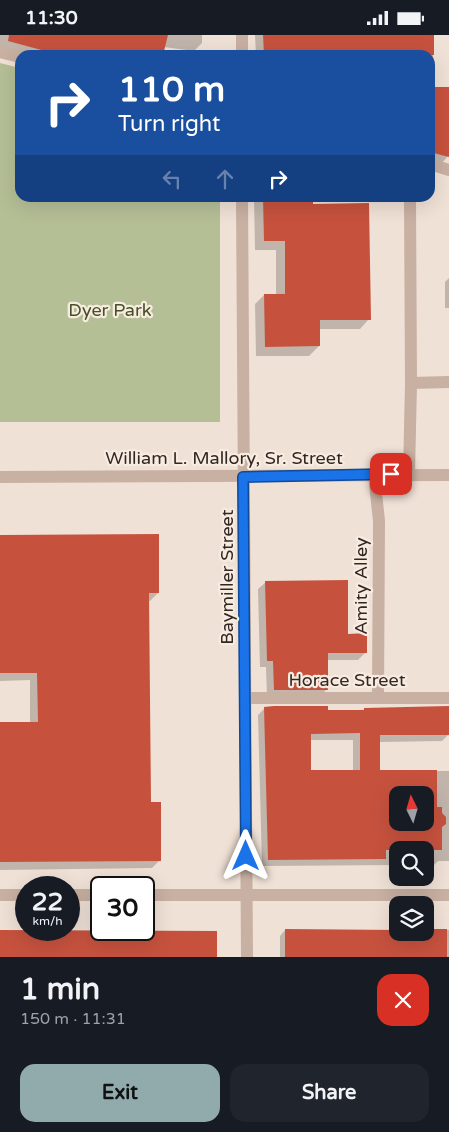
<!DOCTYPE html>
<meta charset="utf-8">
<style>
body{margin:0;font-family:"Varela Round",sans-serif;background:#20242c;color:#f1f3f6;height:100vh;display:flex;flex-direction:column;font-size:19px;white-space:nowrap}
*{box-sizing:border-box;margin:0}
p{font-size:16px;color:#9ea1a6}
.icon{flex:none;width:28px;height:28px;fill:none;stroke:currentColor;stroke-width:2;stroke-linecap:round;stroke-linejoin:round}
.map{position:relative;height:922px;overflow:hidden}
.sheet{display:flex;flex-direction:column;background:#171b24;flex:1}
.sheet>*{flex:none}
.guide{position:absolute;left:15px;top:15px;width:420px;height:152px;border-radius:15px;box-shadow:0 5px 20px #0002;background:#1a4fa0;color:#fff;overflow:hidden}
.needle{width:32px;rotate:355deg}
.fabs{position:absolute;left:389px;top:751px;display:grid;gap:10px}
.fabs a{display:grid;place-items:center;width:45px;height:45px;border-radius:10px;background:#171b24;box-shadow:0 5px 20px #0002;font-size:25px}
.speed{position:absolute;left:15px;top:841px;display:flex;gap:10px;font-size:25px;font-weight:700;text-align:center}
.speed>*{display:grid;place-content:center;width:65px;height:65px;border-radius:50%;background:#171b24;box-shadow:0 5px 20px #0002;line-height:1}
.speed small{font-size:12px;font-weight:400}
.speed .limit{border:2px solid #111;border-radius:8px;background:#fff;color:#111}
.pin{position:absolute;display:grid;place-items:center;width:42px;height:42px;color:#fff;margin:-21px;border-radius:10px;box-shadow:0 2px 8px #0006}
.me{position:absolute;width:55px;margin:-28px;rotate:0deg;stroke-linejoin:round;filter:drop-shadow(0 0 4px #0008)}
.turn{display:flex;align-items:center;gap:18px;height:105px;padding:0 20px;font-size:22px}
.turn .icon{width:65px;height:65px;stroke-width:2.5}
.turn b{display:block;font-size:35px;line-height:42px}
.lanes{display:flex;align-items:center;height:48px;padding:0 20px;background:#0003;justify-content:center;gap:25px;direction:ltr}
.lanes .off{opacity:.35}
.round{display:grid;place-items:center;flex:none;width:52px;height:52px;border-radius:15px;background:#20242c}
.head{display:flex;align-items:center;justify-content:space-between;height:85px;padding:0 20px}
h1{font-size:30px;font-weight:800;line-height:38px}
.cta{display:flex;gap:10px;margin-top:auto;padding:10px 20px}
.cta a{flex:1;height:58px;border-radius:15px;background:#91abac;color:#111;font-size:20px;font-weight:800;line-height:58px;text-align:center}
.cta a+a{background:#20242c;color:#f1f3f6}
.status{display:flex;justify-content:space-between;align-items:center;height:35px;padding:0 25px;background:#171b24;direction:ltr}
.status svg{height:14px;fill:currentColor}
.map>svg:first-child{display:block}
.green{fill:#b5bf96}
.shadow{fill:#0003;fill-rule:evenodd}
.building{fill:#c6523e;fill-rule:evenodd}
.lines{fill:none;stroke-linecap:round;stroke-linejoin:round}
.minor{stroke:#c8b0a2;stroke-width:12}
.route-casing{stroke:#114b97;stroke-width:12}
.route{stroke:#1a73e8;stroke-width:9}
.labels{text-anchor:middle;stroke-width:4.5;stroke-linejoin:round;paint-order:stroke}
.park-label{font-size:18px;fill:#465028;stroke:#f8ece1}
.street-label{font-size:18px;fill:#322724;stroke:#f8ece1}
</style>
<div class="status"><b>11:30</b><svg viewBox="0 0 49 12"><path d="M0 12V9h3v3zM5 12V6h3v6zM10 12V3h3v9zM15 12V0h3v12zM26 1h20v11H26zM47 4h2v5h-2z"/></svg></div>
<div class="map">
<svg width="449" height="922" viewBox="0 0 449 922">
<rect width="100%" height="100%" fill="#f0e1d6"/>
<path class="green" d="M0 28 20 33V162L220 163V387H0Z"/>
<path class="shadow" d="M0 0H202V8L194 16 164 12 162 20H24L0 14Z
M255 0H433V53L448 121 440 130 430 127V20H256Z
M254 162H312V170L369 284 360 294H319V311L309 321H256L255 269 264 260H276V215H255Z
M449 243V273H445V247Z
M0 502 158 558 150 566H148L150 769 160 825 152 833 0 835V689L30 688V645L0 646Z
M266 547 347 600 366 617 358 625H326L327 654 319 662H267L266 632H260L258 554Z
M265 673 327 676H362L365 674 449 699 442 706 379 707V736H449V826H438L434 830H425V815H398V830L262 831 258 680ZM310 705H353V736L310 737ZM398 760H425V788H398Z
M285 895 425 898V895H449V922H280V901Z"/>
<path class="building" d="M9 0H168L163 20H60L8 6Z
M263 0H434V20H264Z
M430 52H449V122L430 117Z
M263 162H313V169L369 168 371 285H320V311L265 312 264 259H285V206H264Z
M159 499V558H149L151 767H161V826L0 827V687H38L37 638H0V500Z
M348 545V599L367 598V618H328V655H274L273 626H267L265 546Z
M274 671H328V675H364V673L449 671V700H380V735H437V772H442V778L446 782V789L442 792V815H386V824L268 825 264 672ZM360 698V735H311V699ZM398 760H425V788H398Z
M285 894 398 895V898H425V894H447V922H285Z
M0 895 217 896V922H0Z"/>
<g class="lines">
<path class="minor" d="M242 0V20
M0 17 20 22
M430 129 449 135
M242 162 247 922
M411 348 449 347
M374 439 379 486 378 663
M409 439 411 348 410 162
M0 442 449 440
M245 663H449
M0 860H26
M69 860H101
M144 860H449"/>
</g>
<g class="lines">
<g class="route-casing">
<path id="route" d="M246 821 243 442 391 439"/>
</g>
<use href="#route" class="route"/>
</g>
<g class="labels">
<g class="park-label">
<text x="110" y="281">Dyer Park</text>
</g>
<g class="street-label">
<text x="224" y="429">William L. Mallory, Sr. Street</text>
<text transform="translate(227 542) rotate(-90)" y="6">Baymiller Street</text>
<text transform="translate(361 551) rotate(-90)" y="6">Amity Alley</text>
<text x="347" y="651">Horace Street</text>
</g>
</g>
</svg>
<div class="fabs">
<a><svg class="needle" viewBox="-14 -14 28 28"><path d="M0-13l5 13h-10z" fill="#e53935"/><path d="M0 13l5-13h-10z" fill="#9ea1a6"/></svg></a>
<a><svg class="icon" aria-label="search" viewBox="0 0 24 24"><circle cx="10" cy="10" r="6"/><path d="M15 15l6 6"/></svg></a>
<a><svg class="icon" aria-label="layers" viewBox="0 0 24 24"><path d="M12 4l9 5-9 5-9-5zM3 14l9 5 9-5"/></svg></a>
</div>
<div class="speed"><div>22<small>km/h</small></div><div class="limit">30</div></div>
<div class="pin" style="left:391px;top:439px;background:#d93025"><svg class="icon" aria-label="arrive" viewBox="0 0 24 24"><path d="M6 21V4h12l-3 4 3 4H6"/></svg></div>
<svg class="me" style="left:246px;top:821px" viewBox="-20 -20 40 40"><path d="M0-17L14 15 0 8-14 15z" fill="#1a73e8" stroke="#fff" stroke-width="4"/></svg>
<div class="guide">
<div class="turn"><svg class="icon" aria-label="right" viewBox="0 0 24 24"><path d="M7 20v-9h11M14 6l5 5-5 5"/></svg><div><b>110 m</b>Turn right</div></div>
<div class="lanes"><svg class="icon off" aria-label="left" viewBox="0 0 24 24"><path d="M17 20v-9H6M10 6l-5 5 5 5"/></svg><svg class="icon off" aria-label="ahead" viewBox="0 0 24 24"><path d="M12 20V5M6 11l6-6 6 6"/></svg><svg class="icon" aria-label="right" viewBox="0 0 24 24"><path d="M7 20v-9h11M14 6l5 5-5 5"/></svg></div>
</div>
</div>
<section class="sheet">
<div class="head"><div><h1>1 min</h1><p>150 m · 11:31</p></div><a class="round" style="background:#d93025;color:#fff"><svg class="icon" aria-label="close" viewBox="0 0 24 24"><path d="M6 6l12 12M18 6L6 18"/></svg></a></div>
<div class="cta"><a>Exit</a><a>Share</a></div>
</section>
